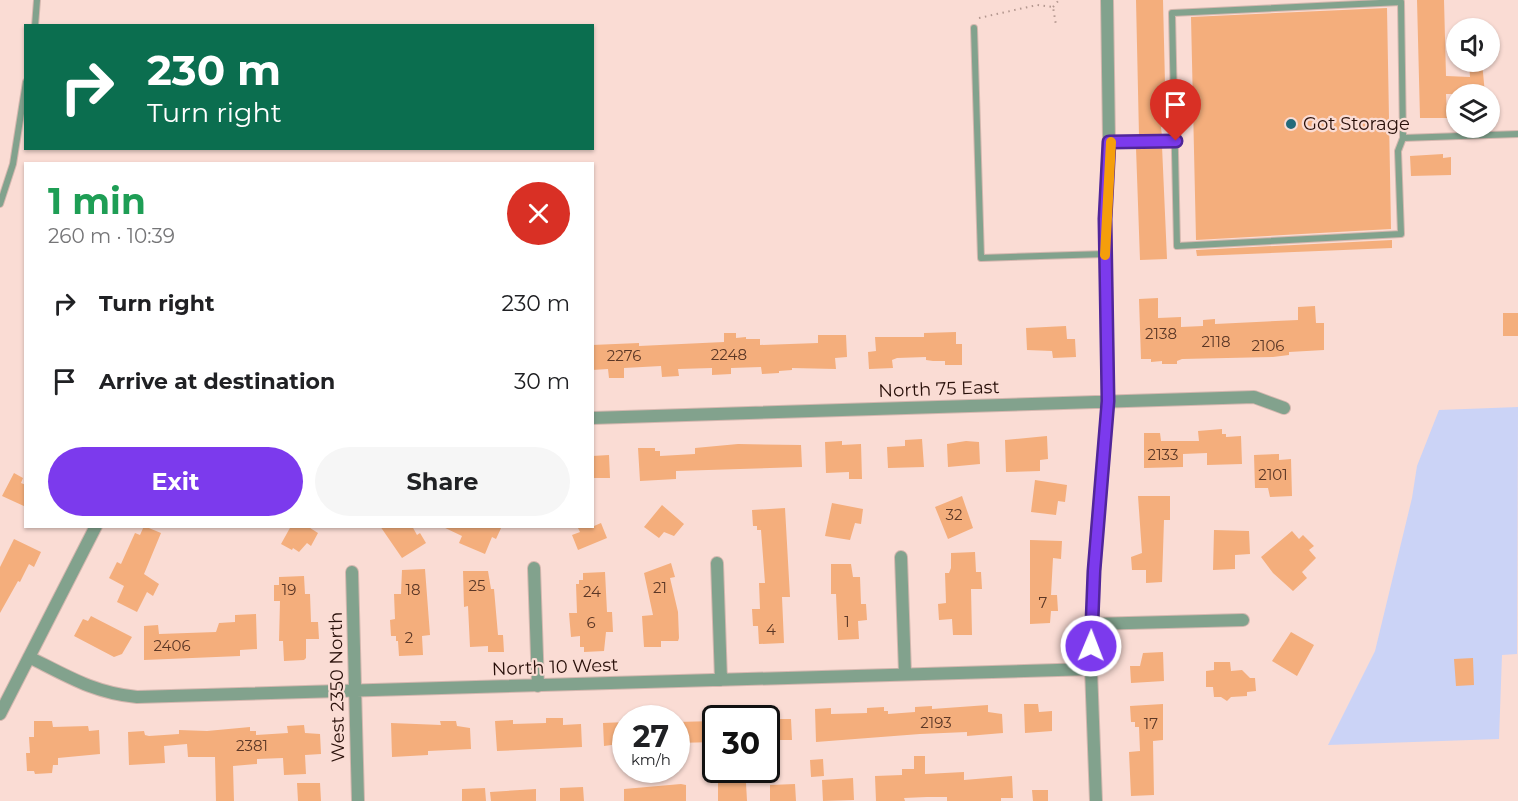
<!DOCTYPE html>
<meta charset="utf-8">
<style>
body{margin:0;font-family:Montserrat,sans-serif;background:#f6f6f6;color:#202124;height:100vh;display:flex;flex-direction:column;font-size:22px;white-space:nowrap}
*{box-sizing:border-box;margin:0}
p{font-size:20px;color:#757577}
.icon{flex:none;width:33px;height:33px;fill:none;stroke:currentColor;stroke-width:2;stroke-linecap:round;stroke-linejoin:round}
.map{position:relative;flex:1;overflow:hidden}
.panel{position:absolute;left:24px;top:162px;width:570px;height:366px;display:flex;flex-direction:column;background:#fff;border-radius:0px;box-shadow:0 2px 4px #0004}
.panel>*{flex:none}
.banner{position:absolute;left:24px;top:24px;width:570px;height:126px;border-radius:0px;box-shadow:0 2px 4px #0004;background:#0b6e4f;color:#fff;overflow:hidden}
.fabs{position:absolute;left:1446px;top:18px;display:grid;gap:12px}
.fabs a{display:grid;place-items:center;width:54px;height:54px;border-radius:50%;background:#fff;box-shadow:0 2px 4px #0004;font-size:30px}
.speed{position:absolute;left:612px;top:705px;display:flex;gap:12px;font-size:30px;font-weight:700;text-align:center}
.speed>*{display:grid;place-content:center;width:78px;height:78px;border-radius:50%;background:#fff;box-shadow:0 2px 4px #0004;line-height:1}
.speed small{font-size:15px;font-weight:400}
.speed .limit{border:3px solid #111;border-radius:9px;background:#fff;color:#111}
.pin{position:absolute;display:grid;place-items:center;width:51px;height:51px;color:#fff;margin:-62px -26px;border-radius:50% 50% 50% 0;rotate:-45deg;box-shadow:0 0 6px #0007}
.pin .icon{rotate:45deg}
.me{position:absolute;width:66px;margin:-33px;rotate:1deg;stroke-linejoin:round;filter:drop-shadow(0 0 4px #0008)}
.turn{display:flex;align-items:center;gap:21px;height:126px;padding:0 24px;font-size:27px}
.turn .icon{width:78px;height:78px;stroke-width:2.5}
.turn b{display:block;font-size:42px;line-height:51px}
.round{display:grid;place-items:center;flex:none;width:63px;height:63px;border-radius:32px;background:#f6f6f6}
.head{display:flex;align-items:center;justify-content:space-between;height:102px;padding:0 24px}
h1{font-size:36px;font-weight:700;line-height:45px;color:#1e9e55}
.button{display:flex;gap:12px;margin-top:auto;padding:12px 24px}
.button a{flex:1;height:69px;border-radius:36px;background:#7c3aed;color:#fff;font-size:24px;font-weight:700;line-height:69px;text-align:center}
.button a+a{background:#f6f6f6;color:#202124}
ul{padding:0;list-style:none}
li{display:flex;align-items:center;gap:18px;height:78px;padding:0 24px}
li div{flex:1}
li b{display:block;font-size:22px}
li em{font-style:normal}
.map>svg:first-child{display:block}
.green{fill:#cbd3f6}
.building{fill:#f4ae7c}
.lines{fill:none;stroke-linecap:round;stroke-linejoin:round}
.lane-casing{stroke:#d4b7af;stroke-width:8}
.street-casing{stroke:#d4b7af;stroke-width:14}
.path{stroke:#b3978f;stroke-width:2;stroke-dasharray:1.5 4.5;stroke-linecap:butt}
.lane{stroke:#82a28d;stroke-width:6}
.street{stroke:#82a28d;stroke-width:12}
.route-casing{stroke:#51269a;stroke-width:15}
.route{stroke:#7c3aed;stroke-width:10}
.slow{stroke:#f59e0b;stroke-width:10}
.poi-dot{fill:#256a7a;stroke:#fadcd4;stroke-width:2}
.labels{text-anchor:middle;stroke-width:4.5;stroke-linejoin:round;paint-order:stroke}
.number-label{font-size:15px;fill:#5b3726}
.poi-label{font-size:18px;fill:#280f09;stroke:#fadcd4;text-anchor:start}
.street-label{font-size:18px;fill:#280f09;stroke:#fadcd4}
</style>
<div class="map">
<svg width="1518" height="801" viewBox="0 0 1518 801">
<rect width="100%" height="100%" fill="#fadcd4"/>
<path class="green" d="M1518 407 1517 654 1502 655 1499 739 1328 745 1375 651 1412 498 1417 466 1439 410Z"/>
<path class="building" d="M1136 0H1163L1166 126 1161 127 1162 136H1139Z
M1417 0H1444L1446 76 1470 77 1469 62H1482L1485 94H1446L1447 118H1420Z
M1387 8 1391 229 1196 240 1191 17Z
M1162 146 1167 259 1140 260 1136 148Z
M1443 154V158L1451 157V175L1411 176 1410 156Z
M1392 240V248L1197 256 1196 250Z
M1158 298V318L1181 317V327L1203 326V320L1215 319V324L1298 320V307L1315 306 1316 323H1324V350L1289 352V355L1273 357 1182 359 1177 361V364H1162V361L1151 362V359H1141L1139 299Z
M1503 313H1518V336H1503Z
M1066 326 1067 339H1075L1076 357 1053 358 1052 351 1027 350 1026 328Z
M956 332V344H962V365H945V361H933L926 360V357L897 358 892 360 893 368 869 369 868 352 876 351 875 337H924V333Z
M724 333H736V338L746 337V339H760V345L818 343V335H846L847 357 835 358 836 369 792 368V370L779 371V373L762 374 761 367 731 368V374L712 375V368L678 369 679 376 662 377 661 366 624 368V378H609L608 369 592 370V345L639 343V346L724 342Z
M1222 429V434H1226V437L1241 436 1242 464 1207 465V453L1183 454V467L1144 468V433H1160L1161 441H1199L1198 431Z
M1047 436 1048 459 1040 460V471L1006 472 1005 440Z
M922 439 924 467 888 468 887 447 905 446V440Z
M842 441V445L861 444 862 479H849V472L826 473 825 442Z
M966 441 979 442 980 464 948 467 947 444Z
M738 444 801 445 802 467 676 471V479L640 481 638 448H655V451H660V456L695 454V448Z
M1279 454V460L1291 459 1292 496 1270 497 1268 488H1255L1254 455Z
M609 455 610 478H592V456Z
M14 473 23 478 21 483 26 485V507L2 496Z
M1035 480 1067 485 1065 502 1058 501 1056 515 1031 512Z
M962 496 973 528 948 539 935 507Z
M1138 496H1170V520H1164L1162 582 1146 583V570H1132L1131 557 1142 553Z
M832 503 863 509 861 524 855 523 850 540 825 536Z
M662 505 684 524 674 536 664 532 659 538 644 527Z
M785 508 790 597H782L784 643 759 644 758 626H753L752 609H760L759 583H765L761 530H757V526H753L752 510Z
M601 523 607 538 578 550 572 535 580 532 577 526H594Z
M144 526 161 533 144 574 159 584 153 596 147 592 137 612 117 602 124 586 109 578 117 562 121 564 135 533 140 535Z
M291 526H307L318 533 311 546 307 543 299 552 293 548 292 550 281 544Z
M380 526H412L417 535 420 533 426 543 402 558Z
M441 526H502L496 539 492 537 485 554 459 543 462 536Z
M1214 530 1249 531 1250 554 1235 555V569L1213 570Z
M1292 531 1299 539 1303 535 1314 546 1309 550 1316 558 1302 572 1307 578 1293 591 1273 573 1261 557Z
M14 539 41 552 34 567 29 564 20 582 18 581 0 613V567Z
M1030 540 1062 541 1061 559 1053 558 1051 595H1057L1058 611H1051L1050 623 1030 624Z
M975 552 976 572H981L982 589H971L972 635H953L952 619 939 620 938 604 946 603 945 573H949L951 568V553Z
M671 563 675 577 670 578 678 612 679 638 678 641H661V647H644L642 616 653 615 644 573Z
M831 564H851L853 577H860L861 604H866L867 620 858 621 859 639 838 640 836 594H831Z
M425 569 430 635 422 636 423 655 399 656 398 641H396V636H391L390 620 395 619 394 594H401L402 570Z
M463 571H488L491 589H494L498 635H503L504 652H488V646L470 647 468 606 464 607Z
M605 572 607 612H612L613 632H606L604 651 584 652V647H580V636L571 637 569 613H577L576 584H579V580H583V573Z
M304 576 305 594H310L311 622H318L319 639H306V658L304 660 284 661 283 641H279L280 601H274V585H279V577Z
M256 614 257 649 240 650V656L144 660V626L158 625 159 634 216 632 219 623 235 622V615Z
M91 616 132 637 122 654 114 657 74 636 83 619 88 621Z
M1291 632 1314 645 1297 676 1272 661Z
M1163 652 1164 681 1131 683 1130 666H1140L1143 653Z
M1473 658 1474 685 1456 686 1454 659Z
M1214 662H1230L1231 671 1242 670 1250 678H1255L1256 691 1247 692V696L1231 697 1227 701 1221 697H1214L1213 687H1206V671L1214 670Z
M1024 704H1038L1039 712 1052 711V731L1025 733Z
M1163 704V740L1153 741 1154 795 1131 796 1129 752 1140 751 1139 727H1135V722H1131L1130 706Z
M988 705V712L1002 714 1003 733 967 736V732L920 734 816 742 815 709 831 708V714L867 713V708L884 707V711H888V714L915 712V707L932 706V709Z
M779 711 780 719H791L792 740H780V748L766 749V712Z
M546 718H563V725L581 724 582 747 497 751 495 721 513 720V724L546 723Z
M34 721H52L53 727 88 726 89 731 99 730 100 754 58 758V765H53L52 773 35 774 34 771H27L26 753H30L29 737H34Z
M440 721H456L457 726 470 728 471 749 428 751V755L392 757 391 723 441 725Z
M716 721V742L676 743V722Z
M626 722V743L604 746 603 723Z
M304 725 305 733 320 734 321 754 305 755 306 774 284 775 283 758 257 759V764L233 766 234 801H216L215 757H188L187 744 164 746 165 763 129 765 128 732 144 731 145 735 149 736 179 734V730L207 731 250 727V731H256V735L288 733 287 726Z
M914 756H925V774L964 772V780L1012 776 1013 798H1001V801H947V797H927L904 798 905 801H876L875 776 902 775V769H914Z
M823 759 824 776 811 777 810 760Z
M853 778 854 800 823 801 822 780Z
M740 782 746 783 747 801H718V783Z
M297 783H320L321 801H298Z
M681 784 686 785V801H624V789Z
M795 784 796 801H770V785Z
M583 787 584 801H560V788Z
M485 788 486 801H462V789Z
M536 789V801H491L490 792Z
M1032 790H1048V801H1033Z"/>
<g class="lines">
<g class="lane-casing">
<path id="lane" d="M1401 2 1403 138 1398 151 1401 234 1177 246 1172 13Z
M35 26 37 0
M974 28 981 258 1105 254
M1403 138 1518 134
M1109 142 1176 141
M0 204 13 164 26 82"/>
</g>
<g class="street-casing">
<path id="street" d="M592 418 1254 397 1284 408
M901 557 905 673
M717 563 721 680
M534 568 538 686
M352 572 358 801
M1091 624 1243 620
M29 657C67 676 94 693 137 697L1091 669
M0 714 96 526
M1096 801 1091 669 1094 571 1108 401 1105 219 1109 142 1107 0"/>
</g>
<path class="path" d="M1053 7 1059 0
M979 18 1037 5 1053 7 1056 25"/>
<use href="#lane" class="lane"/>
<use href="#street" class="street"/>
</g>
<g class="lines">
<g class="route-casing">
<path id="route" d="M1091 646 1094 571 1108 401 1105 219 1109 142 1176 141"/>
</g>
<use href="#route" class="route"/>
<path class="slow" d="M1105 255 1111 142"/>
</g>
<circle class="poi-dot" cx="1291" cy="124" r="6"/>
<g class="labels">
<g class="number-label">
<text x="1161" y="339">2138</text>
<text x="1216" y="347">2118</text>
<text x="1268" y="351">2106</text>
<text x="729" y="360">2248</text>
<text x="624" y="361">2276</text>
<text x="1163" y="460">2133</text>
<text x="1273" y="480">2101</text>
<text x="954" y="520">32</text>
<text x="477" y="591">25</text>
<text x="660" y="593">21</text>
<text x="289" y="595">19</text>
<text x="413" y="595">18</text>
<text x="592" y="597">24</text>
<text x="1043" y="608">7</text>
<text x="847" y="627">1</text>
<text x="591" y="628">6</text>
<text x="771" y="635">4</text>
<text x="409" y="643">2</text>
<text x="172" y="651">2406</text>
<text x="936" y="728">2193</text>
<text x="1151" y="729">17</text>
<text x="252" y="751">2381</text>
</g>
<g class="poi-label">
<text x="1303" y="130">Got Storage</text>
</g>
<g class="street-label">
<text transform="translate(939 389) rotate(-2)" y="6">North 75 East</text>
<text transform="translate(555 667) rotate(-2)" y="6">North 10 West</text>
<text transform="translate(337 687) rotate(-91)" y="6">West 2350 North</text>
</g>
</g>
</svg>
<div class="fabs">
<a><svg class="icon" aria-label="sound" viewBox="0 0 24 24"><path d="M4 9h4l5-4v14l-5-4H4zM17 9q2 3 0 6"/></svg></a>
<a><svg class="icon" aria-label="layers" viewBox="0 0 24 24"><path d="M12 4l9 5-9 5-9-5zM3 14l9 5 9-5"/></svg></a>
</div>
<div class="speed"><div>27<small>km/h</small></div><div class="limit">30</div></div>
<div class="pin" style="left:1176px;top:141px;background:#d93025"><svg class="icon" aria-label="arrive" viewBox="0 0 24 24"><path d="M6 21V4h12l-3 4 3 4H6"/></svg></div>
<svg class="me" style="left:1091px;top:646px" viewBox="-20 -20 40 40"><circle r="17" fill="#7c3aed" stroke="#fff" stroke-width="3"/><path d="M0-11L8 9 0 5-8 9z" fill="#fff"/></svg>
<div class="banner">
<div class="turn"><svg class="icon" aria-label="right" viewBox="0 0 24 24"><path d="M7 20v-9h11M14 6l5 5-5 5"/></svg><div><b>230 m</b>Turn right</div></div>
</div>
<section class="panel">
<div class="head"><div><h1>1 min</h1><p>260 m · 10:39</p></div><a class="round" style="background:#d93025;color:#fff"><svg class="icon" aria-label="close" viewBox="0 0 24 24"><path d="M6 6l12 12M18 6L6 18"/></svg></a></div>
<ul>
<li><svg class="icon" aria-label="right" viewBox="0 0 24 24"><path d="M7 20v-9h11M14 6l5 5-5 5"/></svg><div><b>Turn right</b></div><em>230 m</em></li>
<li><svg class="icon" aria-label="arrive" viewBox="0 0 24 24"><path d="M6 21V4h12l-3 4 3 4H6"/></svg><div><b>Arrive at destination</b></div><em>30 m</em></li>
</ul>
<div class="button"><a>Exit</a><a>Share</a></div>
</section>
</div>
